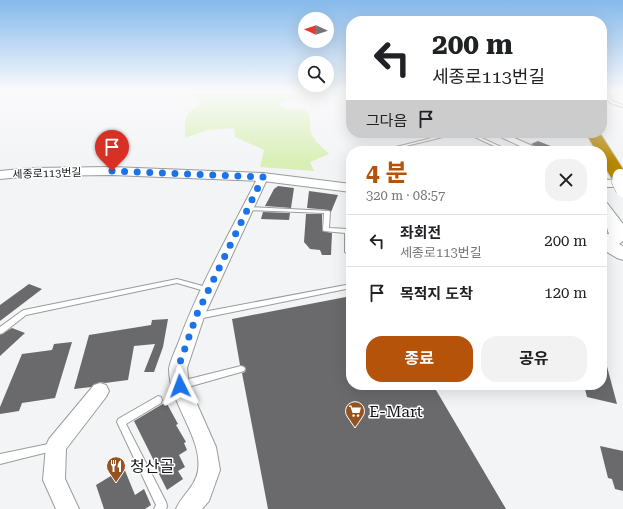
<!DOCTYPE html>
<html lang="ko">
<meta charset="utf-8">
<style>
body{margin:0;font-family:"Roboto Serif","Noto Sans KR",serif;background:#f2f2f2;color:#202124;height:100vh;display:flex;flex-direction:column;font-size:15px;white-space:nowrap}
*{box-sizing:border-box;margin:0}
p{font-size:13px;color:#757577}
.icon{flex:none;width:22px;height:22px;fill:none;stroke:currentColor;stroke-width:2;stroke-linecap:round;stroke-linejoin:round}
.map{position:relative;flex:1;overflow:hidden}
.side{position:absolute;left:346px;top:146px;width:261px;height:244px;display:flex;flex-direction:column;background:#fff;border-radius:16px;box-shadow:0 4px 16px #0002}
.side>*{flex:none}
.guide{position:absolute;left:346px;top:16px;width:261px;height:122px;border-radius:16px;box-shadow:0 4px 16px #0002;background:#fff;color:#202124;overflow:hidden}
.needle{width:26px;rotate:273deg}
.controls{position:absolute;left:298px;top:12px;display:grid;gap:8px}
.controls a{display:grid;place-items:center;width:36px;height:36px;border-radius:50%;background:#fff;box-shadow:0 4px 16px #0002;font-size:20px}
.pin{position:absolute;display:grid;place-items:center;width:34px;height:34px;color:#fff;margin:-41px -17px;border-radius:50% 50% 50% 0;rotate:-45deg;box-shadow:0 0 4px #0007}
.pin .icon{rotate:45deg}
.me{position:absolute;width:44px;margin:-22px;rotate:357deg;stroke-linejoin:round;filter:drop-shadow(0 0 3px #0008)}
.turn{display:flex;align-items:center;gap:14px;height:84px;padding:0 20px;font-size:18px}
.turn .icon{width:52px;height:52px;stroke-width:2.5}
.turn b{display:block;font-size:28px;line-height:34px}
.then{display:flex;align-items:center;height:38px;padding:0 20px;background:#0003;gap:8px;font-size:15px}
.round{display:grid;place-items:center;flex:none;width:42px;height:42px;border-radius:16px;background:#f2f2f2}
.headline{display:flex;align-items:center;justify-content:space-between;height:68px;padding:0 20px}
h1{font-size:24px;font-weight:700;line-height:30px;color:#b45309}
.primary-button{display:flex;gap:8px;margin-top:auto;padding:8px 20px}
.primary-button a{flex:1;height:46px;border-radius:16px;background:#b45309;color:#fff;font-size:16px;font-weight:700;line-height:46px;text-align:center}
.primary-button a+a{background:#f2f2f2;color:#202124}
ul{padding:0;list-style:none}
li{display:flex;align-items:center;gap:12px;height:52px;padding:0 20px;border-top:1px solid #e0e0e0}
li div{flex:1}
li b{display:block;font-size:15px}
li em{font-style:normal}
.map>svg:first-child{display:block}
.green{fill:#d9efb6}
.building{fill:#6a6a6c}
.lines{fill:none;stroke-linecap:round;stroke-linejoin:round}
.lane-casing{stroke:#9a9b9d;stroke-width:2}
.street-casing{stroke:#9a9b9d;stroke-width:2}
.secondary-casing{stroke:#9a9b9d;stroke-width:2}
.highway-casing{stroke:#d0d0d1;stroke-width:2}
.lane{fill:#fff;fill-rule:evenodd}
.street{fill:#fff;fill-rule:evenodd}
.secondary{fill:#fff;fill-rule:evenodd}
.highway{fill:#b98a01;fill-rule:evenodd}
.secondary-bridge-casing{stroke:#9a9b9d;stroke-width:15;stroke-linecap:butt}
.secondary-bridge{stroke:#fff;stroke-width:14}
.route{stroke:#1a73e8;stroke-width:7;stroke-dasharray:0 12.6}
.labels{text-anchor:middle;stroke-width:3;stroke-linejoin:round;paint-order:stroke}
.far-street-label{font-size:11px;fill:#161617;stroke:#fff}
.near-poi-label{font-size:16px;fill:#161617;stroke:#fff;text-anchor:start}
</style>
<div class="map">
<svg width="623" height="509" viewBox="0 0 623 509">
<rect width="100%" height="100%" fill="#f3f4f6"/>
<path class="green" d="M192 91H280L291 94 293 98 278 104 287 110 304 109 310 115C308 137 314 139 329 154L310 162 314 171 260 167 264 150 235 137 234 128 207 130 185 138C185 115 183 116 201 103Z"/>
<path class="building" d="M538 141 561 150V151H545L531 144Z
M278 186 294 188 291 208 265 206 274 189Z
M309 191 338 195 331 212 329 210 307 208Z
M263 212 290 213 289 220 261 219Z
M306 214H322V231L332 233 331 255H322L320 250 310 249 304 242Z
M29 284 42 289 0 321V305Z
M351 296V385H433L506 509H268L242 373 245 372 246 368 240 365 232 319Z
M168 319 163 347 154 372H144L155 344 134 346 128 380 105 383 100 382 91 387 74 389 89 335 151 325 152 320Z
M12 328 25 333 0 356V335Z
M72 342 55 398 22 403 19 411 0 414V407L22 354 52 350 54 344Z
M602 359H605L617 404 587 397 584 385H602Z
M166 402 178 424 176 425 186 442 184 443 187 450 179 455 185 467 178 471 183 479 167 490 159 474 160 473 134 421Z
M600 446 623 451V491L615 489 612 479 608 478Z
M124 468 135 495 144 489 151 505 145 509H104L96 485Z"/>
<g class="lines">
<g class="lane-casing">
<path id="lane" d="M602 91H605L612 101 623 105V107L610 103Z
M452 133H459L398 148 396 147Z
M466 133H471L510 151H505Z
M248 207 329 211 330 212 329 228 348 229 351 231V252L348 254 345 252V233L324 231 323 230 324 213 246 210 245 209Z
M177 279 210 288 211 290 210 292H208L177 283 26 315 3 333 0 334V327L22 311 24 310Z
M351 284V288L198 319 196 318 194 316 196 314 198 313Z
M241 366 244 367 245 369 244 371 241 372 181 389 178 387 177 385 178 383 181 381Z
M158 396 161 397 162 400 161 403 126 424 166 502 167 506 166 509H154L156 505 117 422 118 419Z
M53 443 56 444 58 447 56 450 0 464V454Z"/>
</g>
<g class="street-casing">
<path id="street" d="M492 133H503L544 151H531Z
M263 174 268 177 205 314 187 368 189 386 216 447 220 470 209 501 202 509H176C182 495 196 486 198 470 203 438 169 403 169 369 170 361 176 349 179 341 200 284 231 231 258 177Z
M100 383 106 385 109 391 106 397 66 449 65 479 79 509H56L43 480 46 446 49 439 94 385Z"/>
</g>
<g class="secondary-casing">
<path id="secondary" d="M112 167 263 173 351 184V192L263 181 112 175 31 176 0 179V171L31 168Z
M602 179 621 181 623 184 621 187H602Z
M602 201 607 203 623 224V241L619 244 623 246V260L617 258 602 249V234H609C605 222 602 214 602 201Z"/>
</g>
<g class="highway-casing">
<path id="highway" d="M586 133H600L623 169V187L617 186C609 175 602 164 602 151H596Z"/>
</g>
<use href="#lane" class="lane"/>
<use href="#street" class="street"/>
<use href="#secondary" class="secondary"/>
<use href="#highway" class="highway"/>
<g class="secondary-bridge-casing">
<path id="secondary-bridge" d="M620 176 619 182 623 190"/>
</g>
<use href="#secondary-bridge" class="secondary-bridge"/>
</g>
<linearGradient id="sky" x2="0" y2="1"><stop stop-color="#86b9eb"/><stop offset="0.56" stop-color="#fafafb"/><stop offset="1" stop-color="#fafafb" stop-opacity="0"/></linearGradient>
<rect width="623" height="162" fill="url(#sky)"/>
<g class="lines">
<path class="route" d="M112 171 263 177 197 314 178 368 180 386"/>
</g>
<defs>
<g id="supermarket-pin" transform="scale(1)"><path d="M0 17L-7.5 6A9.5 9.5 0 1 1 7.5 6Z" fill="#965322" stroke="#fff"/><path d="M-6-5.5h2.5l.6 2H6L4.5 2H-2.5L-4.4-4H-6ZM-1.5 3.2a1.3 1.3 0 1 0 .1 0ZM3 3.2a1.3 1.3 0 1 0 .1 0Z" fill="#fff"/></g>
<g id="restaurant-pin" transform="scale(1)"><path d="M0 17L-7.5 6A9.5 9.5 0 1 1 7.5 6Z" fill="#965322" stroke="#fff"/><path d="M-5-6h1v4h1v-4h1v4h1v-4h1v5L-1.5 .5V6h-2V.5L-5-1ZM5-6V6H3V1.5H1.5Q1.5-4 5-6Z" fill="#fff"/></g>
</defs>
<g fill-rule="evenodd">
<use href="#supermarket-pin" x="355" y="411"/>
<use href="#restaurant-pin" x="116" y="466"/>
</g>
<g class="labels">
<g class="far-street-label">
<text transform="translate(47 173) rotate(-2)" y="4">세종로113번길</text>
</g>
<g class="near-poi-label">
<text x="369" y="417">E-Mart</text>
<text x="130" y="472">청산골</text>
</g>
</g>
</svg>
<div class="controls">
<a><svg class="needle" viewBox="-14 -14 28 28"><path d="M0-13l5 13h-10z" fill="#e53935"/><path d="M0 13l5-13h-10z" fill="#757577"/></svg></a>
<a><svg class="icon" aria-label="search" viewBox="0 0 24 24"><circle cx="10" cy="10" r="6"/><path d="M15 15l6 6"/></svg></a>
</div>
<div class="pin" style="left:112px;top:171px;background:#d93025"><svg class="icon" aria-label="arrive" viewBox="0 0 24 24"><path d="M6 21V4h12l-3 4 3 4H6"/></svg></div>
<svg class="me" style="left:180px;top:386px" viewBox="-20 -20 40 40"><path d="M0-17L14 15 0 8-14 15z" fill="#1a73e8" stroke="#fff" stroke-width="4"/></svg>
<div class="guide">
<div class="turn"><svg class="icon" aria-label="left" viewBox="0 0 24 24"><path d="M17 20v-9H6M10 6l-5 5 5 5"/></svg><div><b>200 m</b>세종로113번길</div></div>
<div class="then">그다음<svg class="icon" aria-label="arrive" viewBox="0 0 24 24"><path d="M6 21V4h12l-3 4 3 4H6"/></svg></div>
</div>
<section class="side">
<div class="headline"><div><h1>4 분</h1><p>320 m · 08:57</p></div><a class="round"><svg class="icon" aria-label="close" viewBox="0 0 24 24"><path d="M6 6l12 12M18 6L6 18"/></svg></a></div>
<ul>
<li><svg class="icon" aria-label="left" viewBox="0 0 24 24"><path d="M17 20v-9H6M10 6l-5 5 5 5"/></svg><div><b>좌회전</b><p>세종로113번길</p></div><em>200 m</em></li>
<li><svg class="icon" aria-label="arrive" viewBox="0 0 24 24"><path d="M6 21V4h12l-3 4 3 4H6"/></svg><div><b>목적지 도착</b></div><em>120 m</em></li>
</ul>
<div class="primary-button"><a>종료</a><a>공유</a></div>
</section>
</div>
